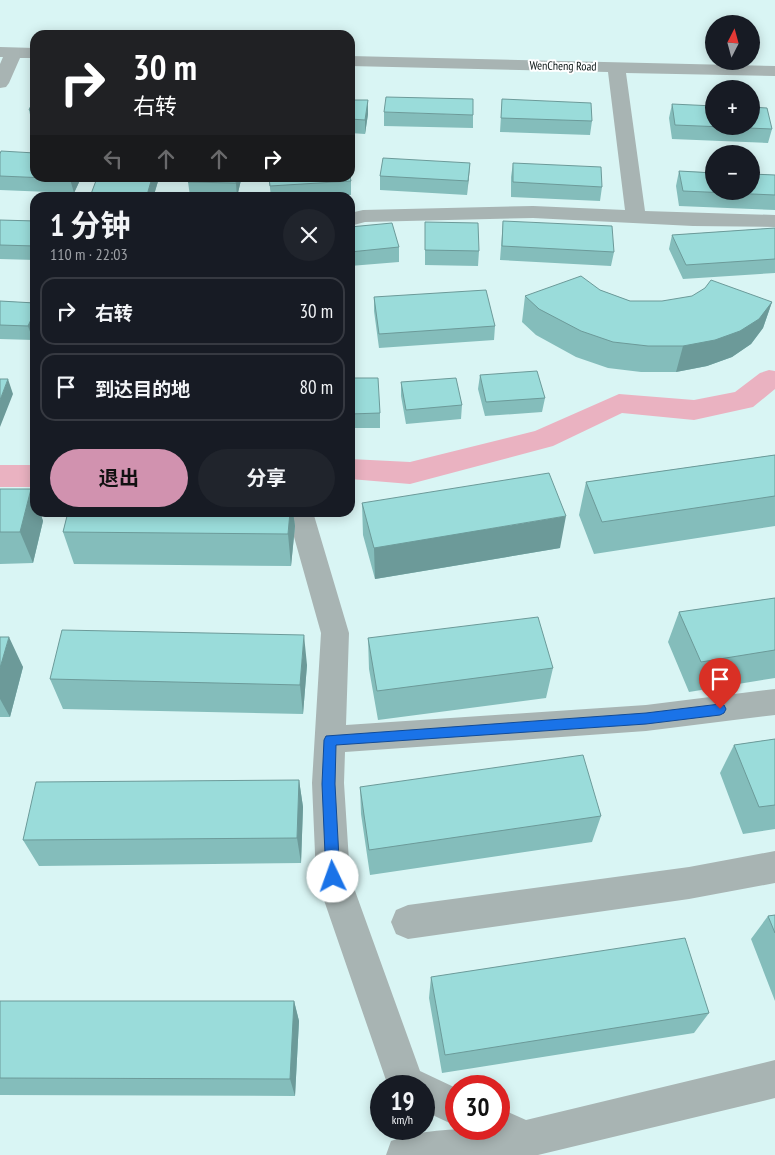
<!DOCTYPE html>
<html lang="zh">
<meta charset="utf-8">
<style>
body{margin:0;font-family:"PT Sans Narrow","Noto Sans SC",sans-serif;background:#20242c;color:#f1f3f6;height:100vh;display:flex;flex-direction:column;font-size:19px;white-space:nowrap}
*{box-sizing:border-box;margin:0}
p{font-size:16px;color:#9ea1a6}
.icon{flex:none;width:28px;height:28px;fill:none;stroke:currentColor;stroke-width:2;stroke-linecap:round;stroke-linejoin:round}
.map{position:relative;flex:1;overflow:hidden}
.sheet{position:absolute;left:30px;top:192px;width:325px;height:325px;display:flex;flex-direction:column;background:#171b24;border-radius:15px;box-shadow:0 2px 12px #0003}
.sheet>*{flex:none}
.top-card{position:absolute;left:30px;top:30px;width:325px;height:152px;border-radius:15px;box-shadow:0 2px 12px #0003;background:#202124;color:#fff;overflow:hidden}
.needle{width:32px;rotate:6deg}
.fabs{position:absolute;left:705px;top:15px;display:grid;gap:10px}
.fabs a{display:grid;place-items:center;width:55px;height:55px;border-radius:50%;background:#171b24;box-shadow:0 2px 12px #0003;font-size:25px}
.speed{position:absolute;left:370px;top:1075px;display:flex;gap:10px;font-size:25px;font-weight:700;text-align:center}
.speed>*{display:grid;place-content:center;width:65px;height:65px;border-radius:50%;background:#171b24;box-shadow:0 2px 12px #0003;line-height:1}
.speed small{font-size:12px;font-weight:400}
.speed .limit{border:8px solid #d22;background:#fff;color:#111}
.pin{position:absolute;display:grid;place-items:center;width:42px;height:42px;color:#fff;margin:-51px -21px;border-radius:50% 50% 50% 0;rotate:-45deg;box-shadow:0 0 5px #0007}
.pin .icon{rotate:45deg}
.me{position:absolute;width:55px;margin:-28px;rotate:357deg;stroke-linejoin:round;filter:drop-shadow(0 0 4px #0008)}
.turn{display:flex;align-items:center;gap:18px;height:105px;padding:0 20px;font-size:22px}
.turn .icon{width:65px;height:65px;stroke-width:2.5}
.turn b{display:block;font-size:35px;line-height:42px}
.lanes{display:flex;align-items:center;height:48px;padding:0 20px;background:#0003;justify-content:center;gap:25px;direction:ltr}
.lanes .off{opacity:.35}
.round{display:grid;place-items:center;flex:none;width:52px;height:52px;border-radius:26px;background:#20242c}
.head{display:flex;align-items:center;justify-content:space-between;height:85px;padding:0 20px}
h1{font-size:30px;font-weight:700;line-height:38px}
.cta{display:flex;gap:10px;margin-top:auto;padding:10px 20px}
.cta a{flex:1;height:58px;border-radius:30px;background:#d192af;color:#111;font-size:20px;font-weight:700;line-height:58px;text-align:center}
.cta a+a{background:#20242c;color:#f1f3f6}
ul{padding:0;list-style:none}
li{display:flex;align-items:center;gap:15px;height:68px;margin:0 10px 8px;padding:0 10px;border:2px solid #363941;border-radius:15px}
li div{flex:1}
li b{display:block;font-size:19px}
li em{font-style:normal}
.map>svg:first-child{display:block}
.lines{fill:none;stroke-linecap:round;stroke-linejoin:round}
.canal{fill:#eab2c1;fill-rule:evenodd}
.minor{fill:#a8b4b3;fill-rule:evenodd}
.wall{fill:#84bdbb}
.shaded-wall{fill:#6c9a99}
.building{fill:#9adcda;stroke:#6c9a99}
.route{fill:#1a73e8;stroke:#114b97}
.labels{text-anchor:middle;stroke-width:4;stroke-linejoin:round;paint-order:stroke}
.far-street-label{font-size:12px;fill:#091413;stroke:#fff}
</style>
<div class="map">
<svg width="775" height="1155" viewBox="0 0 775 1155">
<rect width="100%" height="100%" fill="#d9f5f4"/>
<g class="lines">
<path class="canal" d="M769 370 775 371V389L753 407 694 420 622 413 553 446 410 484 350 479V459L410 462 535 431 619 394 694 400 735 392 760 373Z
M0 465H35V487H0Z"/>
<path class="minor" d="M0 47 35 48V58H20L9 83 6 87 0 88V64L3 57H0Z
M350 56 775 66V76L626 73 645 211 775 215V227L693 226 533 218 365 222 350 226V213L363 210 533 206 625 210 608 72 350 66Z
M287 512H313L349 633 346 725 646 705 775 689V715L646 731 345 752 344 783 350 877 420 1071 456 1088V1126L424 1111V1086H388L316 877 312 783 321 633Z
M775 851V883L689 899 408 939 396 934 391 922 396 910 408 905 689 867Z
M775 1060V1098L538 1155H386L391 1141C424 1128 463 1129 499 1129V1108L526 1120Z"/>
</g>
<path class="wall" d="M35 96V124H32L29 110Z
M502 99 592 121 590 135 500 132Z
M350 100H368V114L365 134 350 133Z
M672 104 772 129 768 143 672 139 669 118Z
M384 112 473 115V128L384 126Z
M0 154 81 178 74 193 0 190Z
M470 163 467 195 380 190V176Z
M513 163 602 187 600 201 511 197V177Z
M679 171 775 175V210L679 206 676 186Z
M97 178H159L153 198H92L91 194Z
M189 178H241V180L237 197 190 196 188 182Z
M269 178 351 181V195L307 198H271Z
M0 220 35 221V260L0 259Z
M503 221 614 252 611 266 500 260Z
M425 222 479 251 478 266 425 265Z
M350 227 399 247V262L350 266Z
M775 228V273L683 279 669 249 672 235Z
M600 290 630 301H662L772 302 763 328 751 344 732 357 707 366 676 372H641L608 368 576 357 536 335 522 322 525 296Z
M374 297 495 326 494 340 379 348 374 311Z
M0 301 35 303 33 340 0 339Z
M480 375 545 398 542 412 485 416 478 389Z
M350 378 380 413V428H350Z
M401 382 462 405 461 419 406 424 401 396Z
M775 455V526L594 554 579 515 586 482Z
M0 489H31L35 499V512H40L43 521 33 563 0 564Z
M362 503 560 548 375 579 363 535Z
M68 512H293L295 526 291 566 74 564 63 532Z
M775 598V678L689 692 668 642 679 612Z
M0 637 23 667 10 717H0Z
M368 638 553 668 546 698 378 720 369 669Z
M307 665 303 714 63 709 50 679Z
M775 739V829L743 834 720 773 734 745Z
M299 780 303 807 301 863 39 866 23 840Z
M360 787 601 816 592 842 370 875 361 814Z
M775 915V1001L751 939 768 916Z
M431 977 709 1013 694 1033 442 1073 429 998Z
M0 1001H294L299 1021 295 1096 0 1095Z"/>
<path class="shaded-wall" d="M368 100V114L365 134V120Z
M470 163 469 177 467 195 468 181Z
M71 178H81L74 193 70 179Z
M152 178H159L153 198H148L147 195Z
M237 178H241V180L237 197 236 183Z
M772 302 763 328 751 344 732 357 707 366 676 372 683 346Z
M35 311V336L33 340 28 326Z
M8 379 13 394 0 427V400Z
M31 489 35 499V512H40L43 521 33 563 20 532Z
M290 512H293L295 526 291 566 288 534Z
M566 516 560 548 375 579 374 548Z
M304 635 307 665 303 714 300 685Z
M9 637 23 667 10 717 0 699V668Z
M299 780 303 807 301 863 297 838Z
M294 1001 299 1021 295 1096 290 1079Z"/>
<path class="building" d="M35 96V110H29Z
M386 97 473 99V115L384 112Z
M502 99 591 103 592 121 501 118Z
M350 100H368L365 120 350 119Z
M672 104 714 106V126H751V107L767 108 772 129 675 125Z
M1 151 35 153V178H71L70 179 0 176V154Z
M383 158 470 163 468 181 380 176Z
M513 163 601 167 602 187 513 182Z
M679 171 714 173V191H751V174L775 175V195L683 191Z
M350 177 351 181 270 186 269 178H350Z
M97 178H152L147 195 91 194Z
M189 178H237L236 183 188 182Z
M0 220 35 221V246L0 245Z
M503 221 612 226 614 252 502 246Z
M425 222 478 223 479 251 425 250Z
M392 223 399 247 350 252V227Z
M775 228V259L686 265 672 235Z
M581 276 600 290 630 301H662L692 296 705 288 711 280 772 302 759 319 740 331 715 340 683 346H648L613 342 581 331 539 309 525 296Z
M486 290 495 326 379 334 374 297Z
M0 301 35 303V311L28 326 0 325Z
M537 371 545 398 486 402 480 375Z
M350 378H378L380 413 350 414Z
M456 378 462 405 406 410 401 382Z
M0 379H8L0 400Z
M775 455V496L602 522 586 482Z
M549 473 566 516 374 548 362 503Z
M0 489H31L20 532H0Z
M68 512H290L288 534 63 532Z
M775 598V650L701 662 679 612Z
M538 617 553 668 377 691 368 638Z
M62 630 304 635 300 685 50 679Z
M0 637H9L0 668Z
M775 739V805L759 807 734 745Z
M583 755 601 816 369 850 360 787Z
M299 780 297 838 23 840 36 782Z
M775 915V933L768 916Z
M685 938 709 1013 445 1055 431 977Z
M0 1001H294L290 1079 0 1078Z"/>
<path class="route" d="M720 704 724 705 726 709 724 713 720 715 646 724 336 745 335 784 340 877 338 882 333 884 328 882 326 877 322 784 324 740 326 736 646 713Z"/>
<g class="labels">
<g class="far-street-label">
<text transform="translate(563 66) rotate(1)" y="4">WenCheng Road</text>
</g>
</g>
</svg>
<div class="fabs">
<a><svg class="needle" viewBox="-14 -14 28 28"><path d="M0-13l5 13h-10z" fill="#e53935"/><path d="M0 13l5-13h-10z" fill="#9ea1a6"/></svg></a>
<a>+</a>
<a>−</a>
</div>
<div class="speed"><div>19<small>km/h</small></div><div class="limit">30</div></div>
<div class="pin" style="left:720px;top:709px;background:#d93025"><svg class="icon" aria-label="arrive" viewBox="0 0 24 24"><path d="M6 21V4h12l-3 4 3 4H6"/></svg></div>
<svg class="me" style="left:333px;top:877px" viewBox="-20 -20 40 40"><circle r="19" fill="#fff"/><path d="M0-13L10 11 0 6-10 11z" fill="#1a73e8"/></svg>
<div class="top-card">
<div class="turn"><svg class="icon" aria-label="right" viewBox="0 0 24 24"><path d="M7 20v-9h11M14 6l5 5-5 5"/></svg><div><b>30 m</b>右转</div></div>
<div class="lanes"><svg class="icon off" aria-label="left" viewBox="0 0 24 24"><path d="M17 20v-9H6M10 6l-5 5 5 5"/></svg><svg class="icon off" aria-label="ahead" viewBox="0 0 24 24"><path d="M12 20V5M6 11l6-6 6 6"/></svg><svg class="icon off" aria-label="ahead" viewBox="0 0 24 24"><path d="M12 20V5M6 11l6-6 6 6"/></svg><svg class="icon" aria-label="right" viewBox="0 0 24 24"><path d="M7 20v-9h11M14 6l5 5-5 5"/></svg></div>
</div>
<section class="sheet">
<div class="head"><div><h1>1 分钟</h1><p>110 m · 22:03</p></div><a class="round"><svg class="icon" aria-label="close" viewBox="0 0 24 24"><path d="M6 6l12 12M18 6L6 18"/></svg></a></div>
<ul>
<li><svg class="icon" aria-label="right" viewBox="0 0 24 24"><path d="M7 20v-9h11M14 6l5 5-5 5"/></svg><div><b>右转</b></div><em>30 m</em></li>
<li><svg class="icon" aria-label="arrive" viewBox="0 0 24 24"><path d="M6 21V4h12l-3 4 3 4H6"/></svg><div><b>到达目的地</b></div><em>80 m</em></li>
</ul>
<div class="cta"><a>退出</a><a>分享</a></div>
</section>
</div>
